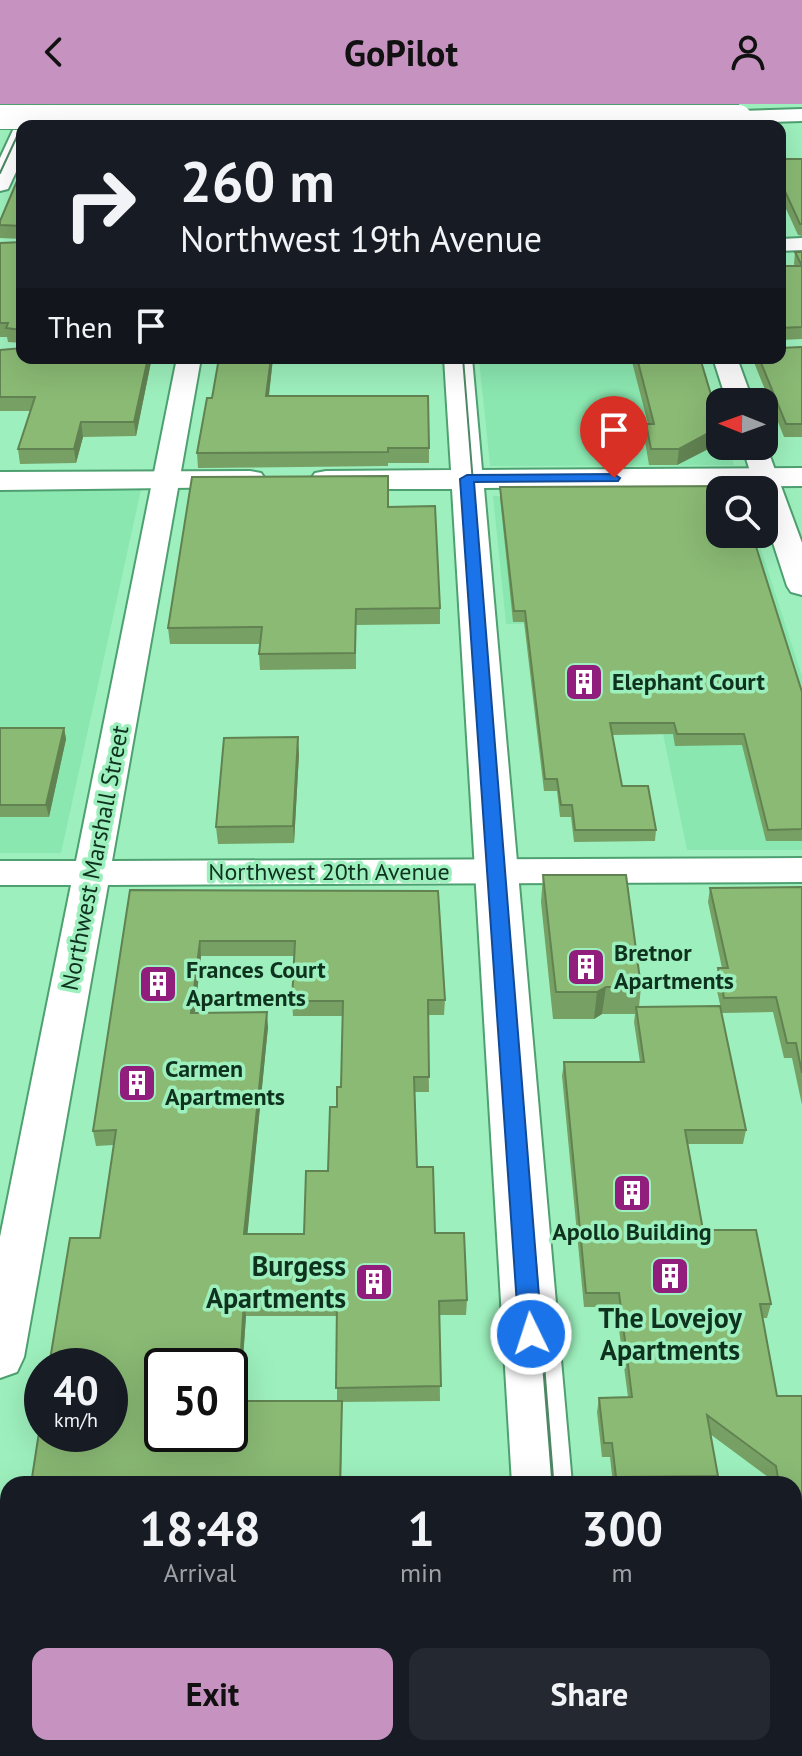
<!DOCTYPE html>
<style>
body{margin:0;font-family:"PT Sans",sans-serif;background:#242831;color:#f1f3f6;height:100vh;display:flex;flex-direction:column;font-size:30px;white-space:nowrap}
*{box-sizing:border-box;margin:0}
p{font-size:26px;color:#9ea1a6}
.icon{flex:none;width:44px;height:44px;fill:none;stroke:currentColor;stroke-width:2;stroke-linecap:round;stroke-linejoin:round}
.map{position:relative;flex:1;overflow:hidden}
.sheet{position:absolute;left:0px;top:1372px;width:802px;height:280px;display:flex;flex-direction:column;background:#171b24;border-radius:24px 24px 0 0;box-shadow:0 8px 32px #0002}
.sheet>*{flex:none}
.top-card{position:absolute;left:16px;top:16px;width:770px;height:244px;border-radius:16px;box-shadow:0 8px 32px #0002;background:#171b24;color:#f1f3f6;overflow:hidden}
.needle{width:52px;rotate:271deg}
.controls{position:absolute;left:706px;top:284px;display:grid;gap:16px}
.controls a{display:grid;place-items:center;width:72px;height:72px;border-radius:16px;background:#171b24;box-shadow:0 8px 32px #0002;font-size:40px}
.speed{position:absolute;left:24px;top:1244px;display:flex;gap:16px;font-size:40px;font-weight:700;text-align:center}
.speed>*{display:grid;place-content:center;width:104px;height:104px;border-radius:50%;background:#171b24;box-shadow:0 8px 32px #0002;line-height:1}
.speed small{font-size:20px;font-weight:400}
.speed .limit{border:4px solid #111;border-radius:12px;background:#fff;color:#111}
.pin{position:absolute;display:grid;place-items:center;width:68px;height:68px;color:#fff;margin:-82px -34px;border-radius:50% 50% 50% 0;rotate:-45deg;box-shadow:0 0 8px #0007}
.pin .icon{rotate:45deg}
.me{position:absolute;width:88px;margin:-44px;rotate:356deg;stroke-linejoin:round;filter:drop-shadow(0 0 6px #0008)}
.turn{display:flex;align-items:center;gap:28px;height:168px;padding:0 32px;font-size:36px}
.turn .icon{width:104px;height:104px;stroke-width:2.5}
.turn b{display:block;font-size:56px;line-height:68px}
.then{display:flex;align-items:center;height:76px;padding:0 32px;background:#0003;gap:16px;font-size:30px}
.eta{display:flex;justify-content:space-evenly;align-items:center;height:136px;text-align:center}
.eta b{font-size:48px;font-weight:800;line-height:56px}
.primary-button{display:flex;gap:16px;margin-top:auto;padding:16px 32px}
.primary-button a{flex:1;height:92px;border-radius:16px;background:#c693c0;color:#111;font-size:32px;font-weight:800;line-height:92px;text-align:center}
.primary-button a+a{background:#242831;color:#f1f3f6}
header{display:flex;justify-content:space-between;align-items:center;height:104px;padding:0 32px;background:#c693c0;color:#111;font-size:36px;font-weight:800}
.map>svg:first-child{display:block}
.built{fill:#8be7b0}
.green{fill:#e6a998}
.lines{fill:none;stroke-linecap:round;stroke-linejoin:round}
.street-casing{stroke:#4ea071;stroke-width:4}
.secondary-casing{stroke:#4ea071;stroke-width:4}
.highway-casing{stroke:#4ea071;stroke-width:4}
.path{stroke:#62a17b;stroke-width:7;stroke-dasharray:8 5;stroke-linecap:butt}
.street{fill:#fff;fill-rule:evenodd}
.secondary{fill:#fff;fill-rule:evenodd}
.highway{fill:#fff;fill-rule:evenodd}
.tram-far1{stroke:#4e8765;stroke-width:2}
.tram{stroke:#4e8765;stroke-width:3}
.highway-bridge-casing{stroke:#4ea071;stroke-width:26;stroke-linecap:butt}
.highway-bridge{stroke:#fff;stroke-width:24}
.wall{fill:#77a064;fill-rule:evenodd}
.shaded-wall{fill:#618251}
.building{fill:#8aba74;stroke:#618251;stroke-width:2;fill-rule:evenodd}
.route{fill:#1a73e8;stroke:#114b97;stroke-width:2}
.labels{text-anchor:middle;stroke-width:7;stroke-linejoin:round;paint-order:stroke}
.poi-label{font-size:24px;font-weight:bold;fill:#0e321e;stroke:#9df0bd;text-anchor:start}
.street-label{font-size:24px;fill:#0e321e;stroke:#9df0bd}
.near-poi-label{font-size:28px;font-weight:bold;fill:#0e321e;stroke:#9df0bd;text-anchor:end}
</style>
<header><svg class="icon" aria-label="back" viewBox="0 0 24 24"><path d="M15 5l-7 7 7 7"/></svg>GoPilot<svg class="icon" aria-label="person" viewBox="0 0 24 24"><circle cx="12" cy="8" r="4"/><path d="M4 21q1-7 8-7t8 7"/></svg></header>
<div class="map">
<svg width="802" height="1652" viewBox="0 0 802 1652">
<rect width="100%" height="100%" fill="#9df0bd"/>
<path class="built" d="M700 254 720 316V342H728L734 361 490 362 479 255Z
M0 385 141 386 61 749H0Z
M720 391V430H756L802 572V746H687L640 519 506 520 493 392Z"/>
<path class="green" d="M237 1644H486V1652H236Z"/>
<g class="lines">
<g class="street-casing">
<path id="street" d="M802 134V146L780 147V135Z
M177 254H201L112 757 802 754V778L108 781 24 1253 17 1268 0 1274V1133L71 781H0V757H76Z
M713 254H737L753 298H727Z
M764 336 802 439V491L791 488 787 482 764 411V386H756L742 342H764Z"/>
</g>
<g class="secondary-casing">
<path id="secondary" d="M22 22V55L8 85 0 87V54L14 24Z
M444 254H472L482 366 802 364V382L484 384 572 1380H512L452 385H326L315 383 310 376 315 369 326 367 451 366Z
M250 367 261 369 266 376 261 383 0 386V368Z
M794 1549H802V1613H794Z
M0 1552H8V1618H0Z
M529 1644H595V1652H529Z"/>
</g>
<g class="highway-casing">
<path id="highway" d="M802 5V17L739 19 728 13 739 7Z"/>
</g>
<path class="path" d="M423 1644V1652"/>
<use href="#street" class="street"/>
<use href="#secondary" class="secondary"/>
<use href="#highway" class="highway"/>
<path class="tram-far1" d="M442 0 444 22
M0 69 32 0
M463 254 535 1155"/>
<path class="tram" d="M535 1153 553 1380
M574 1644 575 1652"/>
<g class="highway-bridge-casing">
<path id="highway-bridge" d="M0 13H739"/>
</g>
<use href="#highway-bridge" class="highway-bridge"/>
</g>
<path class="wall" d="M780 55H802V132L798 131 782 96H780Z
M22 77V135L0 134V117Z
M22 138V239L8 238 7 233H0V139Z
M795 148H802V235L780 236V162H795L794 160Z
M802 243V333H784L753 256V254H780Z
M0 246 22 254H151V258L136 332 83 333 76 359 20 360 18 345 30 307H0Z
M219 254H273L269 292 429 344V359H388V362L198 364 197 349 212 294Z
M631 254H700L716 341 677 361H649L645 337 646 320H648Z
M500 383 802 588V737H766L742 641 675 642 673 630 612 631 622 682 656 726 655 737 574 738 571 713H560L557 687H544L524 518H513L500 394Z
M388 403 440 504V520L356 521V565L260 566 259 550 260 540H170L168 524Z
M0 624H64L66 635 49 713H0Z
M299 650 294 739 218 740 216 723Z
M543 771 641 883 639 903 746 1026 743 1040H688L703 1126 771 1200 767 1214H763L777 1292H802V1515H798L794 1493V1380H772V1376L710 1330 718 1372 716 1380H613L610 1353H602L597 1308 599 1294 628 1293 616 1203H584L562 972 564 958H640L634 918 635 910H602L594 915H553L541 798Z
M802 783V1001L792 954H784L773 908 722 909 715 878 718 864H722L708 798 710 784Z
M130 786 438 787 445 896 444 911H428L429 988H415L417 1063 435 1129 467 1196 466 1211H439L440 1297 342 1298 341 1380H31L100 1134 114 1041 96 1042 93 1027ZM201 852H294L292 897 293 912H343L341 983 337 1003 328 1067 304 1130H247L268 923 195 909ZM246 1212H337V1297H240Z"/>
<path class="shaded-wall" d="M148 254H151V258L136 332 134 318Z
M271 254H273L267 306 266 292Z
M81 318 83 333 76 359 74 345Z
M718 324 716 341 677 361 679 345Z
M64 624 66 635 49 713 46 701Z
M298 633 299 650 294 739 293 722Z
M200 837 201 852 193 924 191 909Z
M606 883 602 910 594 915 597 888Z
M267 908 268 923 246 1145 244 1130Z
M244 1197 246 1212 239 1311 238 1297Z
M342 1297 341 1380H340Z"/>
<path class="building" d="M780 55H802V120H800L784 85H780Z
M17 77H22V122L0 121V117Z
M22 138V226L6 224 8 219H0V139Z
M795 148H802V223L780 224V162H802Z
M802 243V320H786L759 254H780V244Z
M22 244V254H148L134 318H81L74 345H18L35 293H0V246Z
M219 254H271L266 292H428L429 344H388V348L197 349 207 294H212Z
M637 254H700L718 314V324L679 345H651L646 320H654Z
M388 372V403L435 402 440 504 356 505 355 549 259 550 262 523 168 524 192 373Z
M737 382 738 386H720V430H752L802 588V725L768 726 744 630H677L674 619H610L622 682H648L656 726H575L572 701H561L557 675H545L525 507H514L500 383Z
M0 624H64L46 701H0Z
M298 633 293 722 216 723 224 634Z
M543 771H626L641 883H606L597 888H556Z
M802 783V969L796 939H787L776 893 724 894 718 864H728L710 784Z
M130 786 438 787 445 896H428L429 973H414L417 1063H433L435 1129H464L467 1196 439 1197 441 1282 336 1284 337 1197H244L238 1297H342L340 1380H31L42 1309V1330H110V1262H49L70 1134H100L116 1026 93 1027ZM200 837H295L292 897H343L341 983H337V1003H330L328 1067H306L304 1130H244L267 908 191 909ZM162 1262H230V1330H162Z
M720 902 746 1026H685L703 1126H756L771 1200H760L777 1292H802V1497L794 1456V1380H779L776 1362 707 1311 718 1372 616 1373 612 1339H604L599 1294 632 1293 619 1189H586L564 958H644L636 903Z
M8 1644H107L106 1652H7Z
M161 1644H232V1652H160Z"/>
<path class="route" d="M614 370 620 374 618 377 474 378 542 1230 539 1237 531 1240 523 1237 519 1230 460 375 467 371Z"/>
<defs>
<g id="building-square" transform="scale(2)"><rect x="-9" y="-9" width="18" height="18" rx="4" fill="#911e7d" stroke="#9df0bd"/><path d="M-4-6H4V6H1V3H-1V6H-4ZM-2.5-4.3h1.7v1.8h-1.7ZM.8-4.3h1.7v1.8H.8ZM-2.5-1h1.7V.8h-1.7ZM.8-1h1.7V.8H.8Z" fill="#fff"/></g>
</defs>
<g fill-rule="evenodd">
<use href="#building-square" x="584" y="578"/>
<use href="#building-square" x="586" y="863"/>
<use href="#building-square" x="158" y="880"/>
<use href="#building-square" x="137" y="979"/>
<use href="#building-square" x="632" y="1089"/>
<use href="#building-square" x="670" y="1172"/>
<use href="#building-square" x="374" y="1178"/>
</g>
<g class="labels">
<g class="poi-label">
<text x="612" y="586">Elephant Court</text>
<text x="614" y="857">Bretnor<tspan x="614" dy="28">Apartments</tspan></text>
<text x="186" y="874">Frances Court<tspan x="186" dy="28">Apartments</tspan></text>
<text x="165" y="973">Carmen<tspan x="165" dy="28">Apartments</tspan></text>
<text x="632" y="1136" text-anchor="middle">Apollo Building</text>
</g>
<g class="street-label">
<text transform="translate(95 754) rotate(-79)" y="8">Northwest Marshall Street</text>
<text x="329" y="776">Northwest 20th Avenue</text>
</g>
<g class="near-poi-label">
<text x="346" y="1172">Burgess<tspan x="346" dy="32">Apartments</tspan></text>
<text x="670" y="1224" text-anchor="middle">The Lovejoy<tspan x="670" dy="32">Apartments</tspan></text>
</g>
</g>
</svg>
<div class="controls">
<a><svg class="needle" viewBox="-14 -14 28 28"><path d="M0-13l5 13h-10z" fill="#e53935"/><path d="M0 13l5-13h-10z" fill="#9ea1a6"/></svg></a>
<a><svg class="icon" aria-label="search" viewBox="0 0 24 24"><circle cx="10" cy="10" r="6"/><path d="M15 15l6 6"/></svg></a>
</div>
<div class="speed"><div>40<small>km/h</small></div><div class="limit">50</div></div>
<div class="pin" style="left:614px;top:374px;background:#d93025"><svg class="icon" aria-label="arrive" viewBox="0 0 24 24"><path d="M6 21V4h12l-3 4 3 4H6"/></svg></div>
<svg class="me" style="left:531px;top:1230px" viewBox="-20 -20 40 40"><circle r="17" fill="#1a73e8" stroke="#fff" stroke-width="3"/><path d="M0-11L8 9 0 5-8 9z" fill="#fff"/></svg>
<div class="top-card">
<div class="turn"><svg class="icon" aria-label="right" viewBox="0 0 24 24"><path d="M7 20v-9h11M14 6l5 5-5 5"/></svg><div><b>260 m</b>Northwest 19th Avenue</div></div>
<div class="then">Then<svg class="icon" aria-label="arrive" viewBox="0 0 24 24"><path d="M6 21V4h12l-3 4 3 4H6"/></svg></div>
</div>
<section class="sheet">
<div class="eta">
<div><b>18:48</b><p>Arrival</p></div>
<div><b>1</b><p>min</p></div>
<div><b>300</b><p>m</p></div>
</div>
<div class="primary-button"><a>Exit</a><a>Share</a></div>
</section>
</div>
